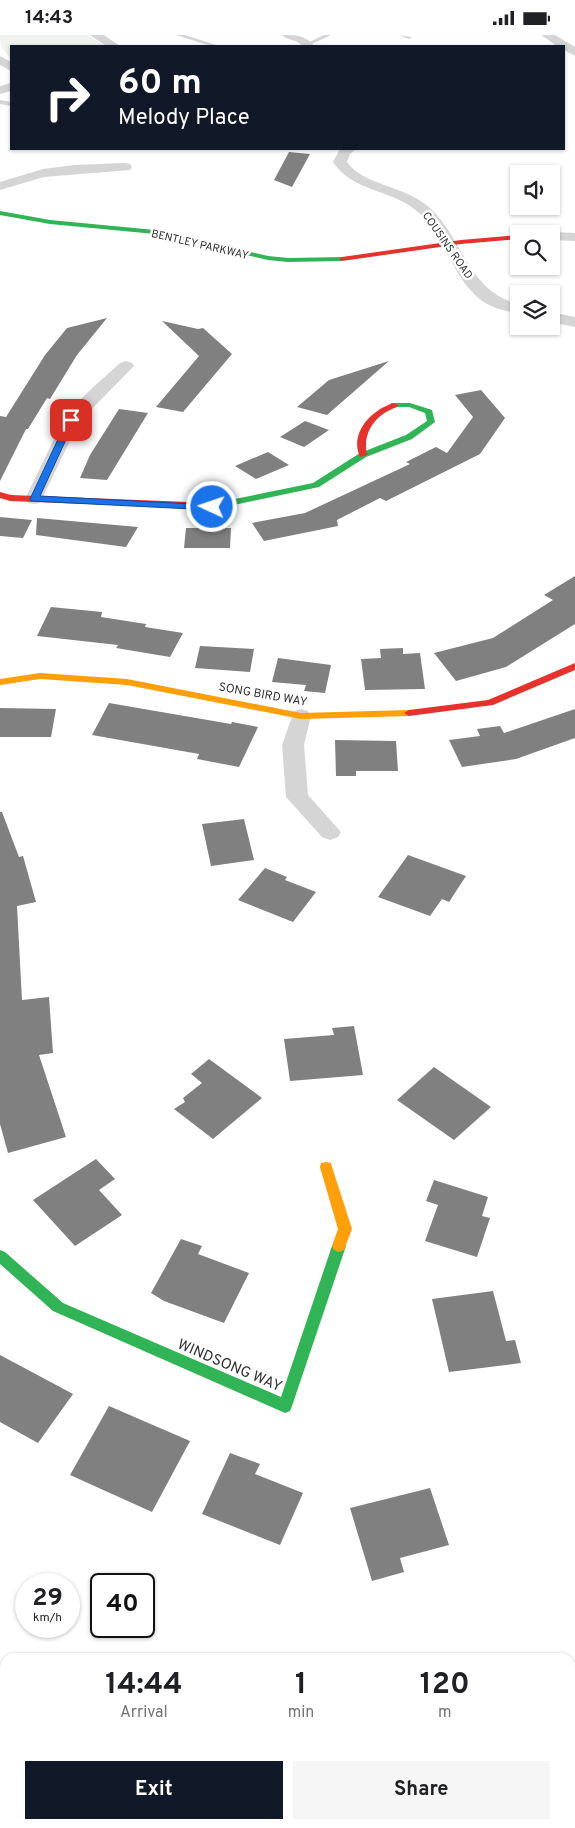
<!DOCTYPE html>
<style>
body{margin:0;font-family:Overpass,sans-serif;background:#f6f6f6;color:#202124;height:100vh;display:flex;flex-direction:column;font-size:19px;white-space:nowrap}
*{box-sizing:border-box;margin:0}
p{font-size:16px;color:#757577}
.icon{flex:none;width:28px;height:28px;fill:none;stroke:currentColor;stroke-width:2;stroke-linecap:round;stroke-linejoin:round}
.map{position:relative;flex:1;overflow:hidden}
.drawer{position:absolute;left:0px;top:1618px;width:575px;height:176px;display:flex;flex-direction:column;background:#fff;border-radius:15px 15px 0 0;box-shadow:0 1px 4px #0004}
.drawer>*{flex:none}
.top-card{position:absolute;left:10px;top:10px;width:555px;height:105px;border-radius:0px;box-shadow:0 1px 4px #0004;background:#111827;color:#fff;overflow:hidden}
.controls{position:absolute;left:510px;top:130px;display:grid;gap:10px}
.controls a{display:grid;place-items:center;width:50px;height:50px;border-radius:0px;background:#fff;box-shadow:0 1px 4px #0004;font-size:25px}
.speed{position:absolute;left:15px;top:1538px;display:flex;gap:10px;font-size:25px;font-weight:700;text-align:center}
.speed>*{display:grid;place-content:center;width:65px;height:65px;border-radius:50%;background:#fff;box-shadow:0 1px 4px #0004;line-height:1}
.speed small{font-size:12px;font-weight:400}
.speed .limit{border:2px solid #111;border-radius:8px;background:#fff;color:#111}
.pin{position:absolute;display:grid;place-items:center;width:42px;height:42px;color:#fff;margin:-21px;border-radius:10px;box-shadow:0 2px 8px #0006}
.me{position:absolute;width:55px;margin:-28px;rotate:273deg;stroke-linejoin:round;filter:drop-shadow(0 0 4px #0008)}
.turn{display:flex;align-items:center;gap:18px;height:105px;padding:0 25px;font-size:22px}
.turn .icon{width:65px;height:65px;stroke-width:2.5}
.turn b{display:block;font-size:35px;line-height:42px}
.eta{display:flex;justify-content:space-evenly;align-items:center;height:85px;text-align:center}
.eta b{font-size:30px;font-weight:700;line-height:35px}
.action{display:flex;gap:10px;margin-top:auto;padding:10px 25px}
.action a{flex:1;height:58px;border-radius:0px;background:#111827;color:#fff;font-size:20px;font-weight:700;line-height:58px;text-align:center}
.action a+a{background:#f6f6f6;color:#202124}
.status{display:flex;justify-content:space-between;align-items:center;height:35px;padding:0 25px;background:#fff;direction:ltr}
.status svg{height:14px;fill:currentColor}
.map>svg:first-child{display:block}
.green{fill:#f0f3ed}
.building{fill:#808080}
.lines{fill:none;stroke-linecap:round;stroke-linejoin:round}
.lane{fill:#d5d5d5;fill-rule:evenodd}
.street{fill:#d5d5d5;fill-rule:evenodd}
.fast{fill:#30b455;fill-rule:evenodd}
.slow{fill:#ff9f0a;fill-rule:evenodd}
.jam{fill:#e5322d;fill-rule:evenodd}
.route{fill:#1a73e8;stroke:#114b97}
.labels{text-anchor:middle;stroke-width:5;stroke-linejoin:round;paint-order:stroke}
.far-street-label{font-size:11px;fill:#313131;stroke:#fff}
.street-label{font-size:12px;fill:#313131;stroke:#fff}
.near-street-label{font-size:15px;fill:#313131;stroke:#fff}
</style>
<div class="status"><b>14:43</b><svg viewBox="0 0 49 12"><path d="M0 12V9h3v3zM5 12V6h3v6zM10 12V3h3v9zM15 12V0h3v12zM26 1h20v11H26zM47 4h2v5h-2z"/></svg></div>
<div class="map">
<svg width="575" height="1793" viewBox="0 0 575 1793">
<rect width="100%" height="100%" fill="#fff"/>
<path class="green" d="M0 0H87L105 11H11V23C3 16 0 11 0 0Z"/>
<path class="building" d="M289 117 310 119 292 152 274 145Z
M107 283 77 320 50 364 47 363 28 394H26L0 446V381L6 382 45 320 67 293Z
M162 286 198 294 203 293 232 319 183 377 156 372 199 321Z
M389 326 327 380 297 372 329 345Z
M481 355 505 383 480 419 386 466 380 463 337 485 338 491 264 506 252 488 305 478 410 429 406 427 436 412 447 418 473 382 455 360Z
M119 374 148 378 107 445 80 443 90 420Z
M305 386 329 395 304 412 280 402Z
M268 417 289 430 256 444 235 431Z
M0 482 32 485 23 503 0 501Z
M37 483 138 492 126 512 36 500Z
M186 493H231L230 513H184Z
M575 541V589L506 632 456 646 434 618 493 603 553 565 544 560Z
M51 572 102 577 101 582 146 589 145 592 183 598 170 622 116 613 118 610 37 601Z
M200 611 254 614 250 637 195 633Z
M403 613V619L420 618 425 654 365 655 361 624 381 623 380 614Z
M278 623 331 630 325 658 304 656 306 650 272 647Z
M109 668 231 689 232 687 258 692 239 732 197 724 199 719 92 700Z
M0 673 56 674 51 702H0Z
M575 674V703L516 724 462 732 449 705 480 701 477 694 500 691 504 698Z
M335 705 396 706 398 736H356V741H336Z
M0 777H2L19 822 23 821 36 867 17 871 22 965 49 962 53 1018 39 1020 66 1102 8 1118 0 1089Z
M244 784 254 825 211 831 202 789Z
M408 820 466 841 449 867 442 864 430 881 378 862Z
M265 833 287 842 285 845 316 857 293 887 238 865Z
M354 991 363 1040 290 1046 284 1004 334 1000 332 993Z
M209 1024 262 1063 213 1104 174 1074 185 1067 183 1063 202 1048 191 1039Z
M434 1032 491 1072 454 1105 397 1065Z
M96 1124 115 1144 99 1155 122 1180 75 1211 33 1165Z
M434 1145 488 1162 482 1181 490 1183 477 1222 425 1206 438 1170 426 1166Z
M181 1204 202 1211 198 1219 249 1238 224 1288 164 1266 151 1258Z
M493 1256 506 1306 515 1305 521 1328 449 1337 432 1264Z
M0 1320 73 1359 38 1408 0 1387Z
M109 1371 190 1406 152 1477 70 1440Z
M230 1418 260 1429 255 1439 303 1458 280 1510 202 1479Z
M430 1453 449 1510 400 1523 404 1537 372 1546 350 1473Z"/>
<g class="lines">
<path class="lane" d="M176 0H185L219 11H211Z
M324 0H331L310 10 305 9Z
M399 0 412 2 409 4Z
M0 65 11 67V71L0 69Z"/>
<path class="street" d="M90 0H104L120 11H106Z
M282 0C296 0 306 0 314 11H302C298 4 287 6 282 0Z
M541 0H555L575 12V21L564 15V11H557Z
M0 21 11 27V36L0 30Z
M11 48V56L0 59V51Z
M340 114H356L350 119 347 127C364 151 405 150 430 173 464 205 468 257 519 269V279C509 276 498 275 489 270 455 252 447 205 420 179 395 154 353 158 333 127Z
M125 128 130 129 132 132 130 135 44 142 0 155V147L43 134 74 130Z
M551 197 575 198V206L551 205V199H545Z
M551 277 575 282V292L551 287Z
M126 326 132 328 134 331 79 387 40 468 34 469 28 468 25 464 65 381 90 355 120 328Z
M301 674 308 676 311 681 304 710 308 760 341 797 338 802 330 805 322 802 286 762 282 710 294 676Z"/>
<path class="fast" d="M0 176 50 185 155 195 268 221 288 223 342 222 345 224 342 226 288 227 268 225 155 199 50 189 0 180Z
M391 368H410L432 375 435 387 412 404 366 422 319 452 215 474 211 471 215 468 313 448 360 418 406 400 427 386 425 378 409 372H391Z
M339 1205 344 1207 346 1211 292 1371 290 1376 285 1378 53 1276 0 1229V1215L5 1217 63 1268 281 1362 332 1211 334 1207Z"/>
<path class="slow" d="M40 638 127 644 301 678 409 675 414 678 409 681 301 684 127 650 40 644 0 650V644Z
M326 1127 331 1128 332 1132 352 1194 344 1215 339 1217 334 1215 332 1211 338 1194 320 1132 321 1128Z"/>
<path class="jam" d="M519 200V204L461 209 342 226 339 224 342 222 461 205Z
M394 368 398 370 397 372C376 379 362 397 367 420L360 422C349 398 372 374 394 368Z
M0 457 11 460 215 468 219 471 215 474 10 466 0 463Z
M575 628V635L493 670 409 681 404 678 409 675 488 665Z"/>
</g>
<path class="route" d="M68 383 75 385 40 461 212 470 217 472 212 475 31 466 30 464Z"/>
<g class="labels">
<g class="far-street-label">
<text transform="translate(200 209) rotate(13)" y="4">BENTLEY PARKWAY</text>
<text transform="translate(448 210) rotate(55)" y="4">COUSINS ROAD</text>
</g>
<g class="street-label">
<text transform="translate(263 659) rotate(10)" y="4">SONG BIRD WAY</text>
</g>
<g class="near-street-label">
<text transform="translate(230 1330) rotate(23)" y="5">WINDSONG WAY</text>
</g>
</g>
</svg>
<div class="controls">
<a><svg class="icon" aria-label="sound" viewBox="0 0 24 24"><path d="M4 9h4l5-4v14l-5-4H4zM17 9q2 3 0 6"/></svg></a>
<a><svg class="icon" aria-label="search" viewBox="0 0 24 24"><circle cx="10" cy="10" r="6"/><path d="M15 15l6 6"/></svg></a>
<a><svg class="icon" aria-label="layers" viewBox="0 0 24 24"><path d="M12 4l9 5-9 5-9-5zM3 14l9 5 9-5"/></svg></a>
</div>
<div class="speed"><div>29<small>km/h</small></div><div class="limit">40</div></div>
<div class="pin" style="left:71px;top:385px;background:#d93025"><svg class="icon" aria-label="arrive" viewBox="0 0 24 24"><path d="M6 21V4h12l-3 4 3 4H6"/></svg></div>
<svg class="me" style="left:212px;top:472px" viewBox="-20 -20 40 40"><circle r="17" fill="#1a73e8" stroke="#fff" stroke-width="3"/><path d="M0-11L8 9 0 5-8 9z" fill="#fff"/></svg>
<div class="top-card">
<div class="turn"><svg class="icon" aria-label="right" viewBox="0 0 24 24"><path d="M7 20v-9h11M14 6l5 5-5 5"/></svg><div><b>60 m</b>Melody Place</div></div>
</div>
<section class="drawer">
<div class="eta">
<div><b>14:44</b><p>Arrival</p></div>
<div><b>1</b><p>min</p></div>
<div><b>120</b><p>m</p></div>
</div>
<div class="action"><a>Exit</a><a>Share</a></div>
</section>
</div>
